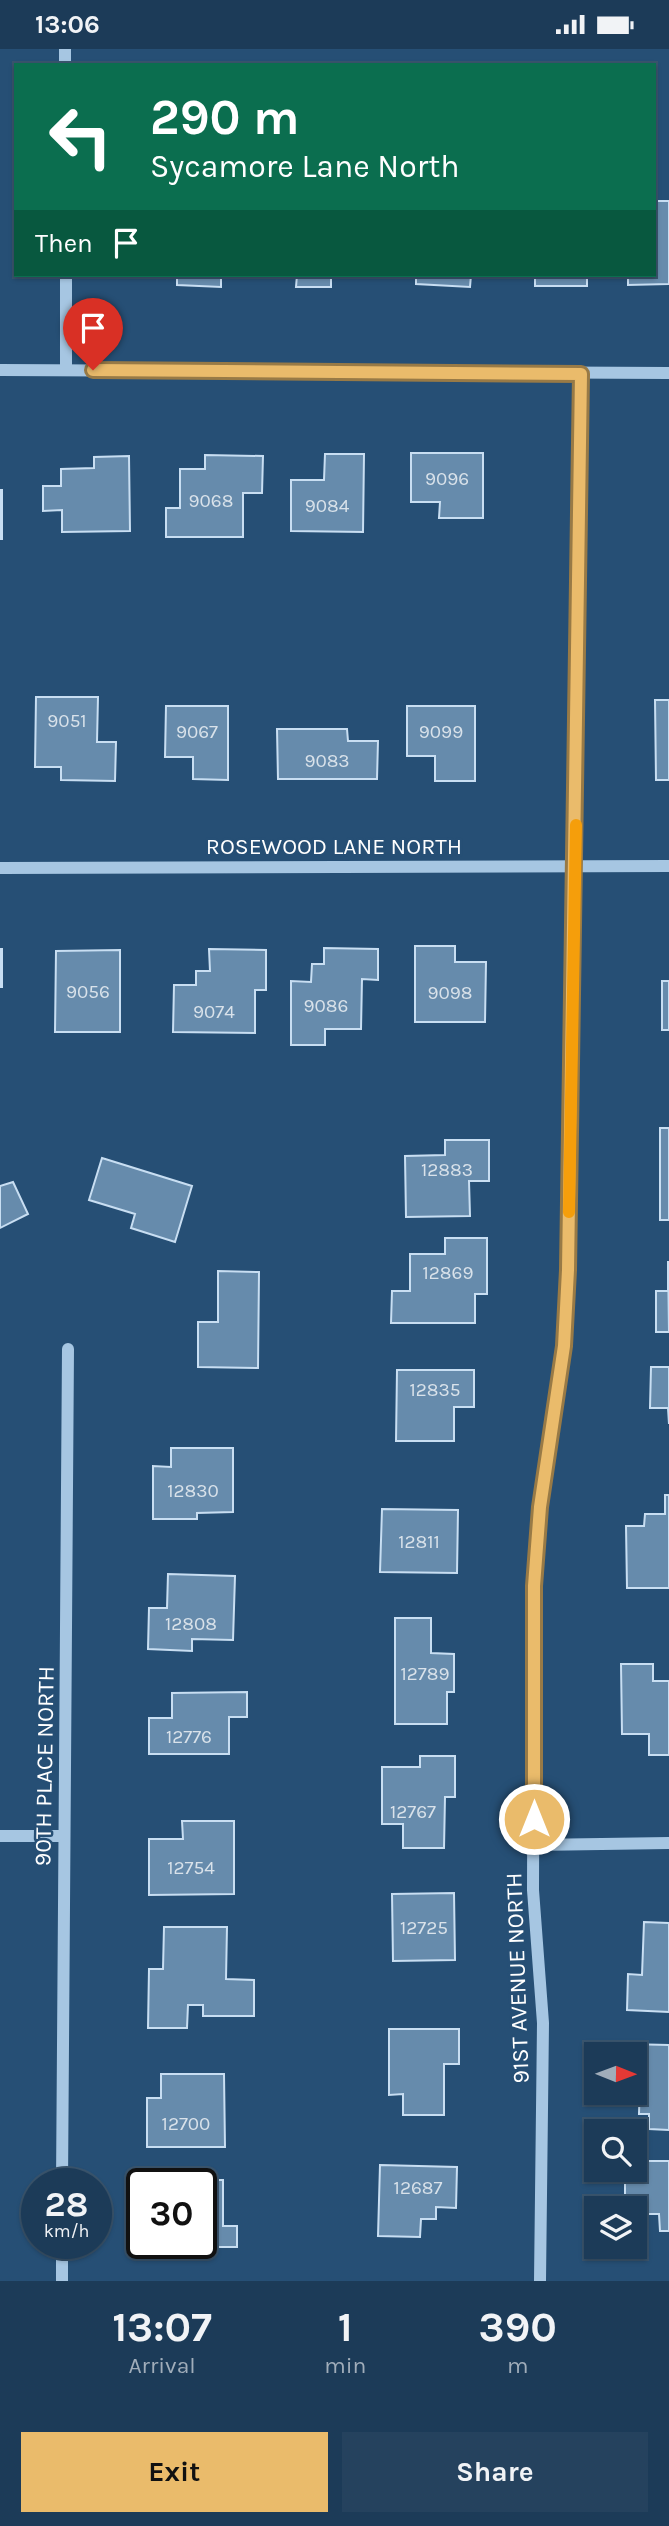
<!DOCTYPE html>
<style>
body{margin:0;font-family:Karla,sans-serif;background:#25425e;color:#f1f3f6;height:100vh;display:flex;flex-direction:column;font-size:26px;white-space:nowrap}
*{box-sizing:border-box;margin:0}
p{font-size:23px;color:#a0adba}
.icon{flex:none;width:38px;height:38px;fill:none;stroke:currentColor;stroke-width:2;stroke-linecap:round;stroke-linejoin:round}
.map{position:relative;height:2232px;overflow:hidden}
.panel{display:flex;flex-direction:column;background:#1c3b58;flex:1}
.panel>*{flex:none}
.top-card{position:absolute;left:14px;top:14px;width:642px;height:214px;border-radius:0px;box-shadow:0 2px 5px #0004,0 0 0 2px #3a556e;background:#0b6e4f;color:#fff;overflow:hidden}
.needle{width:46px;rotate:91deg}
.tools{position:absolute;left:584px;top:1993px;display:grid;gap:14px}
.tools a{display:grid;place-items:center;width:63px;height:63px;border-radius:0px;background:#1c3b58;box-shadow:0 2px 5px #0004,0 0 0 2px #3a556e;font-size:35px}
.speed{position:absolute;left:21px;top:2119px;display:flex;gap:14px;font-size:35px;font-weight:700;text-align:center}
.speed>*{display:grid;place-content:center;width:91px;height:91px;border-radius:50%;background:#1c3b58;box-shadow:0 2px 5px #0004,0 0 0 2px #3a556e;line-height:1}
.speed small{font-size:18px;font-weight:400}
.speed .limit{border:4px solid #111;border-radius:10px;background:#fff;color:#111}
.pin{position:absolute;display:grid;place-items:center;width:60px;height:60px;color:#fff;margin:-72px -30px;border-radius:50% 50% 50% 0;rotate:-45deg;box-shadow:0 0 7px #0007}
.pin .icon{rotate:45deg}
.me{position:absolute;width:77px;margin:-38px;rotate:0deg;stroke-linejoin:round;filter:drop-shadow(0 0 5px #0008)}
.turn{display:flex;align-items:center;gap:24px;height:147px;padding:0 21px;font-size:32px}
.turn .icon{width:91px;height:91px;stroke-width:2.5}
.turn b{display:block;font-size:49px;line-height:60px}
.then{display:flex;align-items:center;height:66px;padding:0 21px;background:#0003;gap:14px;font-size:26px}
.eta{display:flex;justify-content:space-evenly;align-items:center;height:119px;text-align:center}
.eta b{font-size:42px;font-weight:700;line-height:49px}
.cta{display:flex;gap:14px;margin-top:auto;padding:14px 21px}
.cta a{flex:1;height:80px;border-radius:0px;background:#eabb6b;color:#111;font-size:28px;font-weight:700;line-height:80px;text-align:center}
.cta a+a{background:#25425e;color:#f1f3f6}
.status{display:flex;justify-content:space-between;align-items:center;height:49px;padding:0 35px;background:#1c3b58;direction:ltr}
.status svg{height:19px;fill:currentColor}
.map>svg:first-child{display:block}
.building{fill:#668bac;stroke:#c8def2;stroke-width:2}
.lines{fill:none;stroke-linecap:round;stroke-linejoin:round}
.minor{stroke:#a6c6e2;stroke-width:12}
.route-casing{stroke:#987a46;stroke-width:18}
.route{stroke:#eabb6b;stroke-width:12}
.slow{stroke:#f59e0b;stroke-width:12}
.labels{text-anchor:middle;stroke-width:5;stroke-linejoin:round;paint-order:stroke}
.number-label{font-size:19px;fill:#d9e2ea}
.street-label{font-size:23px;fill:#fff;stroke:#264f75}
</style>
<div class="status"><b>13:06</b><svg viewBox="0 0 49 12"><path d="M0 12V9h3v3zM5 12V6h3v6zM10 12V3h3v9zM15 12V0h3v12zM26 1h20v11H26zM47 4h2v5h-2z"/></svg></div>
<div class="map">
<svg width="669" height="2232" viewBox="0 0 669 2232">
<rect width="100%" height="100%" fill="#264f75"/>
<path class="building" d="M654 152H669V235L628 236V226H654Z
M177 226H221V238L177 236Z
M297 226H331V238H296Z
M416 226H471L470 238 416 235Z
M535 226H587V237H535Z
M411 404H483V469H439L440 453H411Z
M325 405H364L363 483 291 482V431H324Z
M205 406 263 407 262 444H243V488H166V459H180V420H205Z
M129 407 130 482 62 483V461L43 462V437H61V420L94 419V408Z
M0 441H2V490H0Z
M36 648H98L97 693H116L115 732 61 731V718H35Z
M655 651H669V731H656Z
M166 657H228V731L193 730V708H165Z
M407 657H475V732H435V707H407Z
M277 680H347L348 692H378L377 730H278Z
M415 897H455V913H486L485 973H415Z
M324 899 378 900V931L362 930 361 980H325V996H291V932L311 933 312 915H324Z
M0 900H2V938H0Z
M209 900 266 901V941H255V984L173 983 174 936H196V922H210Z
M120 901V983H55L56 902Z
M662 932H669V981H662Z
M660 1079H669V1171H660Z
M445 1091H489V1132H469L470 1167 406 1168 405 1107 445 1106Z
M102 1109 192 1137 175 1193 131 1179 135 1165 89 1151Z
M13 1133 28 1165 0 1179V1137Z
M445 1189H487V1245H475V1274H391L392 1242H410V1205H445Z
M668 1212 669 1283H656V1242H668Z
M218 1222 259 1223 258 1319 198 1318V1273H218Z
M651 1318H669V1375L668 1359H650Z
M397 1321H474V1358H454V1392H396Z
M171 1399H233V1463L197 1464V1470H153V1417L171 1418Z
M665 1446H669V1539H627L626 1477H644L645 1465H665Z
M382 1460 458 1461 457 1524 380 1523Z
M168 1525 235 1527 233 1591 192 1590V1602L148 1600 149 1559H167Z
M395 1569H431V1604L454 1605V1643H447V1675H395Z
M621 1615H653V1632H669V1706H649V1685H622Z
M247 1643V1668H229V1705H149V1669H172V1644Z
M420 1707H455V1748H445L444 1799H403V1775H382V1718H420Z
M182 1772H234V1845L149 1846V1790H183Z
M454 1844 455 1911 393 1912 392 1845Z
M644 1873 669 1874V1963L627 1961 628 1925 642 1926Z
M164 1878H227L226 1930 254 1931V1967H203V1956H188L187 1979H148L149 1920H163Z
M389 1980H459V2015H444V2066H403V2045L389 2046Z
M627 1995 669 1996V2081L649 2080V2065H639L640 2033H635V2006H627Z
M161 2025H224L225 2098H147V2049H161Z
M635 2112H669V2182H660L659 2165H646V2151H625V2121H635Z
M380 2116 457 2118 456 2159 436 2158V2170H421L420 2188 378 2187Z
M145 2118H185V2131H223V2177H237V2198H176V2194H201V2135H145Z"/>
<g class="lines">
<path class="minor" d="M65 0V16
M66 226V321
M0 321 669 324
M0 819 669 817
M0 1787H64
M534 1796 669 1794
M62 2135 68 1300
M62 2232V2194
M540 2232 543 1974 533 1841 534 1537 540 1458 564 1297 568 1221 581 325"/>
</g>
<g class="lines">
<g class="route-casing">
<path id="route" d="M93 321 581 325 568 1221 564 1297 540 1458 534 1537V1770"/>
</g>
<use href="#route" class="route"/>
<path class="slow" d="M569 1163 576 776"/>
</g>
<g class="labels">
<g class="number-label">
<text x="447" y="436">9096</text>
<text x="211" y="458">9068</text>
<text x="327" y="463">9084</text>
<text x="67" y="678">9051</text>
<text x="197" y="689">9067</text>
<text x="441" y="689">9099</text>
<text x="327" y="718">9083</text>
<text x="88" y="949">9056</text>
<text x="450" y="950">9098</text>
<text x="326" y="963">9086</text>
<text x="214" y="969">9074</text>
<text x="447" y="1127">12883</text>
<text x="448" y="1230">12869</text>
<text x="435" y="1347">12835</text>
<text x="193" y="1448">12830</text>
<text x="419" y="1499">12811</text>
<text x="191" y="1581">12808</text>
<text x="425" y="1631">12789</text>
<text x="189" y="1694">12776</text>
<text x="413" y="1769">12767</text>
<text x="191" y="1825">12754</text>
<text x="424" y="1885">12725</text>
<text x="186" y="2081">12700</text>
<text x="418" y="2145">12687</text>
</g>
<g class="street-label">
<text x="334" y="805">ROSEWOOD LANE NORTH</text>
<text transform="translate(44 1717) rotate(-89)" y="8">90TH PLACE NORTH</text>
<text transform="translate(517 1929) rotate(-92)" y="8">91ST AVENUE NORTH</text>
</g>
</g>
</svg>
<div class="tools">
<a><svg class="needle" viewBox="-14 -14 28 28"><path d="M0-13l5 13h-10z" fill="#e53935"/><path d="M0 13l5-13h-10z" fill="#a0adba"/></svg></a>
<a><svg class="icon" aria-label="search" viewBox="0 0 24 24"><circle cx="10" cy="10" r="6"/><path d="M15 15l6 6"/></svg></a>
<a><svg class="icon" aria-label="layers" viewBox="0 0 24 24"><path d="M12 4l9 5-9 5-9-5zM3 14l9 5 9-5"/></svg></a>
</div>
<div class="speed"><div>28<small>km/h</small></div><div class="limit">30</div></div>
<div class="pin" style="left:93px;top:321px;background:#d93025"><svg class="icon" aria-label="arrive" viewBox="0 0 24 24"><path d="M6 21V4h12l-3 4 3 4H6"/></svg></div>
<svg class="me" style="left:534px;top:1770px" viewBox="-20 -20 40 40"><circle r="17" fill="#eabb6b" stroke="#fff" stroke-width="3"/><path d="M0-11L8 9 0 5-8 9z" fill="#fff"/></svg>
<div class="top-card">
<div class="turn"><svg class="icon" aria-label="left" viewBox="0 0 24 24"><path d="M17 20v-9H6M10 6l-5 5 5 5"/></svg><div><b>290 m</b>Sycamore Lane North</div></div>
<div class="then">Then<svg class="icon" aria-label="arrive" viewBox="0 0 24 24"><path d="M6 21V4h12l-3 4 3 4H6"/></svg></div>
</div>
</div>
<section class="panel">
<div class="eta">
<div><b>13:07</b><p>Arrival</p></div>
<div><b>1</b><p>min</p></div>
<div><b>390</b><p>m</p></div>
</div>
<div class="cta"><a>Exit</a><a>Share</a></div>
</section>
